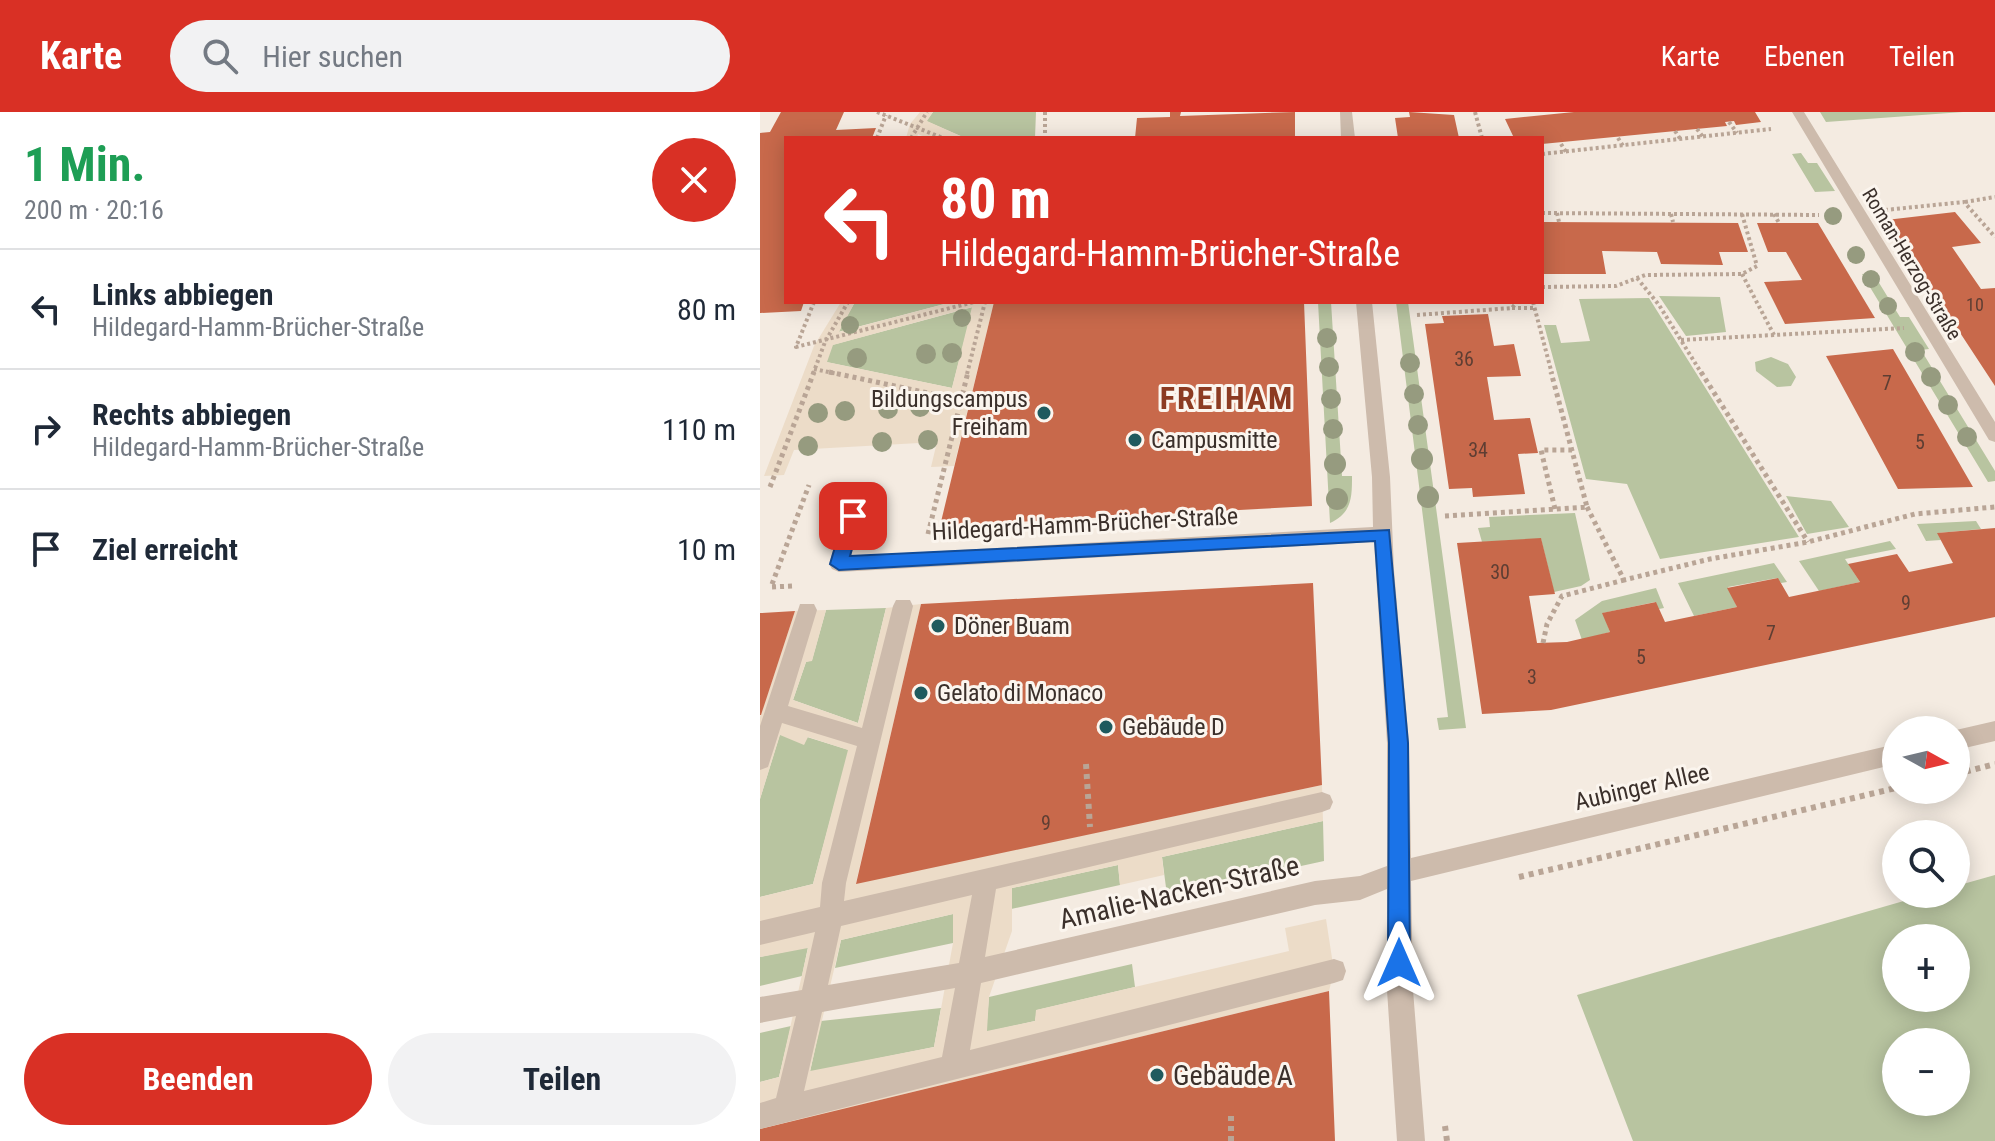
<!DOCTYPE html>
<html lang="de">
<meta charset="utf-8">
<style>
body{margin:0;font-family:"Roboto Condensed",sans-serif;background:#f2f2f3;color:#1f2937;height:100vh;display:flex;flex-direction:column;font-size:30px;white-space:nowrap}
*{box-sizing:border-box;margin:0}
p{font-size:26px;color:#747a83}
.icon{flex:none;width:44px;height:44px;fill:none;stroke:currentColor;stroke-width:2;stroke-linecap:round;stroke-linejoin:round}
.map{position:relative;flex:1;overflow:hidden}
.details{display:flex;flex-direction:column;background:#fff;width:760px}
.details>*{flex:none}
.guide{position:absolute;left:24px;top:24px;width:760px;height:168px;border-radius:0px;box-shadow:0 4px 20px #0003;background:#d93025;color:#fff;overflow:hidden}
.needle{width:52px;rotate:98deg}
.tools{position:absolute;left:1122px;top:604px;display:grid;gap:16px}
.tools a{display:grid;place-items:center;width:88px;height:88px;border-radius:50%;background:#fff;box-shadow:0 4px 20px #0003;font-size:40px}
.pin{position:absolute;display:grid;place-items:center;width:68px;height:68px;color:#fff;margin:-34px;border-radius:16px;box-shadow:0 4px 12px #0006}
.me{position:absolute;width:88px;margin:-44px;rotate:0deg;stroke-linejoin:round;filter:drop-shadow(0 0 6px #0008)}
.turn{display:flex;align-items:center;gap:28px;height:168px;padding:0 24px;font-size:36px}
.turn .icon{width:104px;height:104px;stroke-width:2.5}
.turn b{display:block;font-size:56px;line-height:68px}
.round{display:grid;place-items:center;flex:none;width:84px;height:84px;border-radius:42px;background:#f2f2f3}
.head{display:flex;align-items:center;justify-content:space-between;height:136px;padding:0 24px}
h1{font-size:48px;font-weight:700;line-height:60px;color:#1e9e55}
.button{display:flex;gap:16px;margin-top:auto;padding:16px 24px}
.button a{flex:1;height:92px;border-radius:48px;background:#d93025;color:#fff;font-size:32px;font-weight:700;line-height:92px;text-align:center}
.button a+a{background:#f2f2f3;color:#1f2937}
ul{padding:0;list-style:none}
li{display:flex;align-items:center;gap:24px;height:120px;padding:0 24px;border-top:2px solid #e0e1e3}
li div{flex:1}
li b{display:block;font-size:30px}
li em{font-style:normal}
header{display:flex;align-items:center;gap:48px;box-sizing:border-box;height:112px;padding:0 40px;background:#d93025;color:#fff}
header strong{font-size:38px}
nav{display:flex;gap:44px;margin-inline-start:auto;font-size:28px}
.search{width:560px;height:72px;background:#f2f2f3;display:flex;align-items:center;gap:20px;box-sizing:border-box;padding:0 28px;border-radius:44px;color:#747a83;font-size:30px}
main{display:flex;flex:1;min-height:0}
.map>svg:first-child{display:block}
.green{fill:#b8c4a0;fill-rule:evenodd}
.plaza{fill:#ecdcc8;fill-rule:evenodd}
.building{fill:#c8694b}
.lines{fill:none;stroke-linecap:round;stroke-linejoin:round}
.path-far2{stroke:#b9a596;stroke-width:4;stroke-dasharray:3 3;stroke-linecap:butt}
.path-far1{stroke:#b9a596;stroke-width:5;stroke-dasharray:4 4;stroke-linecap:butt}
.path{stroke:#b9a596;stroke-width:6;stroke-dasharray:5 5;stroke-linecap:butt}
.minor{fill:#cdbbac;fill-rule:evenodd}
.tree{fill:#969b7f}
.route{fill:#1a73e8;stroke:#114b97;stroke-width:2}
.poi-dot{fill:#1f5a5e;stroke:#fbf5ee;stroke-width:3}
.labels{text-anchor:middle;stroke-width:6;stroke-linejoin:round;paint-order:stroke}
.far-number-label{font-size:18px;fill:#5e3e33}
.far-street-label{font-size:20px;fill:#3b302b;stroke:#fbf5ee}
.number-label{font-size:20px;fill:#5e3e33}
.poi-label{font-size:24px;fill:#3b302b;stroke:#fbf5ee;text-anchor:start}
.street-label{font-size:24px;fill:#3b302b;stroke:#fbf5ee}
.near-street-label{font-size:28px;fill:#3b302b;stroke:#fbf5ee}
.near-poi-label{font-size:28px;fill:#3b302b;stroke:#fbf5ee;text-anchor:start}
.district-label{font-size:32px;font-weight:bold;letter-spacing:2px;fill:#8c3b22;stroke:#fbf5ee}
</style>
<header>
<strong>Karte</strong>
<div class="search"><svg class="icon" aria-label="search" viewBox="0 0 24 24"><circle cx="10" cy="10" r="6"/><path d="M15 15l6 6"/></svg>Hier suchen</div>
<nav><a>Karte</a><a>Ebenen</a><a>Teilen</a></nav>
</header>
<main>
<section class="details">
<div class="head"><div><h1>1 Min.</h1><p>200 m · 20:16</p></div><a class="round" style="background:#d93025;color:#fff"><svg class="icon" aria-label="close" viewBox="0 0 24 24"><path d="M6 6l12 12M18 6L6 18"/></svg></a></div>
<ul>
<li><svg class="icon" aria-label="left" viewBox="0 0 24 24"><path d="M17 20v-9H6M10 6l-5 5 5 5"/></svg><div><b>Links abbiegen</b><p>Hildegard-Hamm-Brücher-Straße</p></div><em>80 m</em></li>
<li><svg class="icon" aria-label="right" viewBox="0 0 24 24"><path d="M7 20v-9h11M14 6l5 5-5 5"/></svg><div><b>Rechts abbiegen</b><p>Hildegard-Hamm-Brücher-Straße</p></div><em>110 m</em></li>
<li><svg class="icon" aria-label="arrive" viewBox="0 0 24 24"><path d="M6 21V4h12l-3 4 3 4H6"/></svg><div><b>Ziel erreicht</b></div><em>10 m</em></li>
</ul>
<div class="button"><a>Beenden</a><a>Teilen</a></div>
</section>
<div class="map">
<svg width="1235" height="1029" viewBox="0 0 1235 1029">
<rect width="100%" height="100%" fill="#f4ebe1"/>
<path class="green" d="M173 0H276L275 26H205L166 9Z
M1060 0H1203L1066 10Z
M1041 41 1048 51H1057L1075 79 1055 80 1032 42Z
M1113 161 1140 205H1149L1169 237 1161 238 1235 359V369L1228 370 1102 162Z
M899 184 960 185 966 220 926 224Z
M889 186 1039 425 900 447 867 372 826 367 784 213H796L801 231 830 229 819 187Z
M95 190H192L78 220Z
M558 190H571L582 364H592C592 385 592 401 570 411Z
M636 190H648L706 616 679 618 677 606 688 605Z
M213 195 192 276 66 250 72 233Z
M1011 245 1028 252 1036 265 1031 274 1017 275 996 259 995 250Z
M1026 384 1071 389 1089 415 1047 422Z
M815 401 830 468 821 474 794 480 781 427 722 430 718 416 730 415 729 405Z
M1216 409 1221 417 1178 421 1181 428 1166 429 1157 412Z
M1130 429 1136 437 1085 447 1100 470 1059 479 1039 449Z
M1014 451 1027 470 1021 471 1017 466 968 475 977 495 934 504 918 471Z
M896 476 904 496 899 497 895 490 843 501 850 520 822 528 815 508 842 489Z
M126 496 98 611 33 588 46 550 52 548 66 498Z
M20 622 44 632 47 625 89 638 53 772 0 785V687Z
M563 709 564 749 407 783 402 745Z
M358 753 360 773 251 797 252 776Z
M1235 763V1029H873L817 883 1168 782H1196V774ZM1136 826H1196V886H1136ZM1136 930H1196V990H1136Z
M193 802V831L75 856 81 828Z
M48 835 42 864 0 874V845Z
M372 852 375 875 277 898 275 909 226 920 229 885Z
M181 896 174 935 50 960 61 909Z
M31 914 19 965 0 970V921Z"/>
<path class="plaza" d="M160 0H173L167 9 205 26H167L158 22 157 26H146L150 12Z
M81 190H95L79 220 192 190H234L194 354 171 355 177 330 34 338 24 363 4 364 54 234ZM212 195 192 276 67 250 73 233Z
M161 492 96 771 562 673 563 709 402 745 404 763 360 773 358 753 252 776V819L229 885 227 919 275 909 276 898 529 839 525 816 566 807 574 859 569 879 0 1017V970L19 965 48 836 0 845V785L53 772 88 638 48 625 44 633 20 623 0 687V605L35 499 66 498 52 549 46 550 33 588 98 611 126 496ZM193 802V831L174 935 50 959 81 828Z"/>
<path class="building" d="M21 0H84L76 18 116 16 112 26H26V190H44L41 199 0 201V21L10 20Z
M410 0H421L420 4 535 0V26H375L377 6 410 5Z
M649 0 694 3 699 26H638L635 6 650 5Z
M814 0H995L1001 10 976 13 974 9 965 10 967 14 782 32V26H754L745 7Z
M1195 100 1221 131 1192 135 1221 177 1235 176V274L1126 108Z
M782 110 978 111 988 140H959L963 153 901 152 897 140 842 139 846 162H783Z
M997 111H1058L1115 206 1025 212 1004 170 1042 168 1026 140H1008Z
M234 190H544L552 394 180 414Z
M728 202 734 234 754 232 761 264 727 265 734 308 770 306 778 341 758 342 765 382 713 385 712 376 689 377 665 212 684 211 682 204Z
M1133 237 1176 311 1213 375 1138 377 1066 244Z
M1235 416V505L791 598 722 602 697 431 781 426 795 482 769 484 777 531 807 530 850 520 842 501 896 490 905 510 977 495 967 476 1018 466 1029 485 1100 470 1088 452 1137 442 1149 460 1193 451 1177 421Z
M553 471 562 673 96 772 161 492Z
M35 499 1 603H0V501Z
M569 879 575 1029H0V1017Z"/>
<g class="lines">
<path class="path-far2" d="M117 0 183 26
M285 0V26
M715 0 722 26
M969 10 977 21
M937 17 943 25
M915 19 921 28
M117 26 126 3
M151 26 167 0
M858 26 863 34
M801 32 806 40
M782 42 1011 17
M1205 90 1235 85
M1125 98 1204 90 1235 125
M782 101 1059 103
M797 101 799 110
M911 102 913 110
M1014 102 1019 111
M982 162 1014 223 1144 216
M877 166 899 193 942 262
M782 175 856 174 885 163 982 162 997 154 982 102
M54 190 36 235 214 190
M773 190 792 262
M752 196H775
M657 203 752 196 757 190
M921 228 1014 223
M54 257 78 262
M53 262 65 230 88 190
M207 262 225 190"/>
<path class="path-far1" d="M69 260 201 288
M941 260 1048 430
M200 293 258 290
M10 375 54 260
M827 395 864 468 950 447 1048 430 1155 402 1235 395
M795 397 781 338H812
M685 404 827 395 791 260
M168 422 208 260
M32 474 11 475 49 373
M783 531 787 512 802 484 864 468"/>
<path class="path" d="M326 652 330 715
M1196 662 1235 652
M759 765 1136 676
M471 1004V1029
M685 1014 687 1029"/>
<path class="minor" d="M580 0H592L595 26H581Z
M1032 0H1044L1235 310V330L1229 328Z
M596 190H612L630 365 634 458 649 631 651 746 1136 632V652L651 769 653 878 665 1029H637L627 878V777L600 788 555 793 221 871 210 938 574 847 583 850 586 859 583 868 574 871 0 1017V991L16 986 36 904 0 911V885L42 878 55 820 0 833V809L60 795 62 771 97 634 22 611 8 655 0 658V614L40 492H54L57 498 28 594 102 616 133 494 136 488H150L153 494 86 771 84 789 562 680 570 683 573 690 570 697 562 700 236 777 225 845 555 769 600 764 627 754V631L614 430 79 460 72 457 69 452 84 404 93 397 102 404 91 444 613 415 612 365ZM212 783 199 851 68 873 81 814ZM195 876 182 945 44 979 62 900Z
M1235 609V629L1196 638V618Z"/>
</g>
<g class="tree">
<circle cx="1073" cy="104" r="9"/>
<circle cx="1096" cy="143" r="9"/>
<circle cx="1111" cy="167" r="9"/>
<circle cx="1128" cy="194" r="9"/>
<circle cx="202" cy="206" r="9"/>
<circle cx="90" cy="213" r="9"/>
<circle cx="567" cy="226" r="10"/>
<circle cx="1155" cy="240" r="10"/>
<circle cx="192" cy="241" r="10"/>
<circle cx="166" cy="242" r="10"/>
<circle cx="97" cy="246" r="10"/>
<circle cx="650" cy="251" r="10"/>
<circle cx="569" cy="255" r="10"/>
<circle cx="1171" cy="265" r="10"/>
<circle cx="654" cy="282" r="10"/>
<circle cx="571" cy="287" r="10"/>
<circle cx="1188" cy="293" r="10"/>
<circle cx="160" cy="295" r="10"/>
<circle cx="128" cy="297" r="10"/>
<circle cx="85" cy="299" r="10"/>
<circle cx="58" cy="301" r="10"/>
<circle cx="658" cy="313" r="10"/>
<circle cx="573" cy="317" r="10"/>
<circle cx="1207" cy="325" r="10"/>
<circle cx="168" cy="328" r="10"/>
<circle cx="122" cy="330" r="10"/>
<circle cx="48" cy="334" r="10"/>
<circle cx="662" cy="347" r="11"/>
<circle cx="575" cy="352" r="11"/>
<circle cx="668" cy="385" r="11"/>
<circle cx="577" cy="387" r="11"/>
</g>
<path class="route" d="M93 397 101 404 90 444 629 418 648 631 650 851 647 859 639 862 631 859 628 851 629 631 615 429 79 458 70 452 84 404Z"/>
<g class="poi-dot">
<circle cx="284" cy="301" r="8"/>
<circle cx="375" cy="328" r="8"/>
<circle cx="178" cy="514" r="8"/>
<circle cx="161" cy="581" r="8"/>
<circle cx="346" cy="615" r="8"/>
<circle cx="397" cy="963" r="8"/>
</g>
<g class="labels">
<g class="far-number-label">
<text x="1215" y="199">10</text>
</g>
<g class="far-street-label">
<text transform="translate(1152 152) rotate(59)" y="7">Roman-Herzog-Straße</text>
</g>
<g class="number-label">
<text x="704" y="254">36</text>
<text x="1127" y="278">7</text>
<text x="1160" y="337">5</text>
<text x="718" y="345">34</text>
<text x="740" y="467">30</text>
<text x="1146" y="498">9</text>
<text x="1011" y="528">7</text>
<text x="881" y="552">5</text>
<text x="772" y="572">3</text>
<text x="286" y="718">9</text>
</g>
<g class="poi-label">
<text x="268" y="295" text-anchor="end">Bildungscampus<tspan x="268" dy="28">Freiham</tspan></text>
<text x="391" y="336">Campusmitte</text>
<text x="194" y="522">Döner Buam</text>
<text x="177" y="589">Gelato di Monaco</text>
<text x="362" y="623">Gebäude D</text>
</g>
<g class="street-label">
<text transform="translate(325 412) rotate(-3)" y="8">Hildegard-Hamm-Brücher-Straße</text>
<text transform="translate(882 675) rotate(-13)" y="8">Aubinger Allee</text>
</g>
<g class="near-street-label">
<text transform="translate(419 780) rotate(-13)" y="10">Amalie-Nacken-Straße</text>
</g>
<g class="near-poi-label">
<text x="413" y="973">Gebäude A</text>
</g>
<g class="district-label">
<text x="467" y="297">FREIHAM</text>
</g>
</g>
</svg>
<div class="tools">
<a><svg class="needle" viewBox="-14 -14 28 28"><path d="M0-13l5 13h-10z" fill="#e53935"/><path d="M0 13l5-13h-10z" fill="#747a83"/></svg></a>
<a><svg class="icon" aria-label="search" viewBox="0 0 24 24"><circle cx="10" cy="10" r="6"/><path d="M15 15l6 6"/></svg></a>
<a>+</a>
<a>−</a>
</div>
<div class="pin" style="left:93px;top:404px;background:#d93025"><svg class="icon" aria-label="arrive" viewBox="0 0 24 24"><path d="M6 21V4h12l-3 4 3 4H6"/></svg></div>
<svg class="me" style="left:639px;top:851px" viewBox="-20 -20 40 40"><path d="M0-17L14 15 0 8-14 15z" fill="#1a73e8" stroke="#fff" stroke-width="4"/></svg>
<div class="guide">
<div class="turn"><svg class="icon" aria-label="left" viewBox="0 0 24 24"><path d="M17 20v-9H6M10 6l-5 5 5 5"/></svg><div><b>80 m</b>Hildegard-Hamm-Brücher-Straße</div></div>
</div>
</div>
</main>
